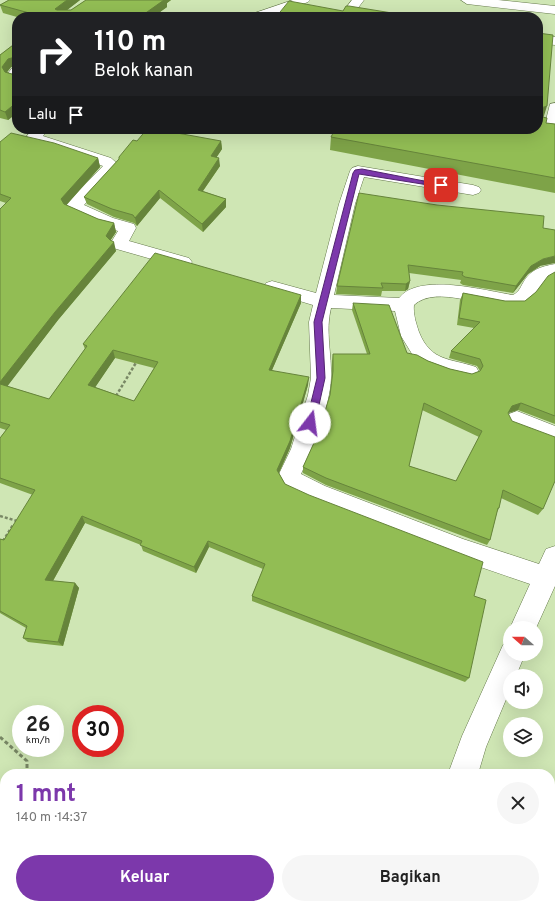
<!DOCTYPE html>
<html lang="id">
<meta charset="utf-8">
<style>
body{margin:0;font-family:Overpass,sans-serif;background:#f6f6f6;color:#222;height:100vh;display:flex;flex-direction:column;font-size:15px;white-space:nowrap}
*{box-sizing:border-box;margin:0}
p{font-size:13px;color:#767676}
.icon{flex:none;width:22px;height:22px;fill:none;stroke:currentColor;stroke-width:2;stroke-linecap:round;stroke-linejoin:round}
.map{position:relative;flex:1;overflow:hidden}
.side{position:absolute;left:0px;top:769px;width:555px;height:140px;display:flex;flex-direction:column;background:#fff;border-radius:16px 16px 0 0;box-shadow:0 4px 16px #0002}
.side>*{flex:none}
.banner{position:absolute;left:12px;top:12px;width:531px;height:122px;border-radius:16px;box-shadow:0 4px 16px #0002;background:#202124;color:#fff;overflow:hidden}
.needle{width:26px;rotate:291deg}
.buttons{position:absolute;left:503px;top:621px;display:grid;gap:8px}
.buttons a{display:grid;place-items:center;width:40px;height:40px;border-radius:50%;background:#fff;box-shadow:0 4px 16px #0002;font-size:20px}
.speed{position:absolute;left:12px;top:705px;display:flex;gap:8px;font-size:20px;font-weight:700;text-align:center}
.speed>*{display:grid;place-content:center;width:52px;height:52px;border-radius:50%;background:#fff;box-shadow:0 4px 16px #0002;line-height:1}
.speed small{font-size:10px;font-weight:400}
.speed .limit{border:6px solid #d22;background:#fff;color:#111}
.pin{position:absolute;display:grid;place-items:center;width:34px;height:34px;color:#fff;margin:-17px;border-radius:8px;box-shadow:0 2px 6px #0006}
.me{position:absolute;width:44px;margin:-22px;rotate:15deg;stroke-linejoin:round;filter:drop-shadow(0 0 3px #0008)}
.turn{display:flex;align-items:center;gap:14px;height:84px;padding:0 16px;font-size:18px}
.turn .icon{width:52px;height:52px;stroke-width:2.5}
.turn b{display:block;font-size:28px;line-height:34px}
.then{display:flex;align-items:center;height:38px;padding:0 16px;background:#0003;gap:8px;font-size:15px}
.round{display:grid;place-items:center;flex:none;width:42px;height:42px;border-radius:21px;background:#f6f6f6}
.headline{display:flex;align-items:center;justify-content:space-between;height:68px;padding:0 16px}
h1{font-size:24px;font-weight:700;line-height:30px;color:#7c38ab}
.button{display:flex;gap:8px;margin-top:auto;padding:8px 16px}
.button a{flex:1;height:46px;border-radius:24px;background:#7c38ab;color:#fff;font-size:16px;font-weight:700;line-height:46px;text-align:center}
.button a+a{background:#f6f6f6;color:#222}
.map>svg:first-child{display:block}
.lines{fill:none;stroke-linecap:round;stroke-linejoin:round}
.minor-casing{stroke:#64784a;stroke-width:1}
.path-far1{stroke:#798865;stroke-width:2.5;stroke-dasharray:3 2;stroke-linecap:butt}
.path{stroke:#798865;stroke-width:3;stroke-dasharray:4 2.5;stroke-linecap:butt}
.minor{fill:#fff;fill-rule:evenodd}
.wall{fill:#7ea348;fill-rule:evenodd}
.shaded-wall{fill:#66843b}
.building{fill:#92bd54;stroke:#66843b;fill-rule:evenodd}
.route{fill:#7c38ab;stroke:#51246f}
</style>
<div class="map">
<svg width="555" height="909" viewBox="0 0 555 909">
<rect width="100%" height="100%" fill="#cfe6b4"/>
<g class="lines">
<g class="minor-casing">
<path id="minor" d="M293 0H310L308 2 267 17H250L252 14Z
M352 0H364L351 17H339Z
M461 0H498L555 6V14L467 4Z
M538 35 555 37V45L538 43Z
M17 67V82L8 79 6 76 12 68Z
M555 103V128L548 130 533 129H538V122L546 120 550 104Z
M33 129H48L43 136 111 158 120 166 117 169 84 205 113 218 134 224 136 228 129 241 189 258 192 262 189 266 183 268 113 248 110 244 118 231 101 226 67 211 65 207 67 203 103 166 30 141 27 136Z
M358 166 473 185 479 187 481 190 479 193 473 195 364 177 355 204 334 295 399 298C419 272 486 291 513 295 519 292 520 288 523 283 531 269 540 267 555 264V276C535 280 537 308 514 308 486 309 437 284 414 305 413 314 416 323 419 332 431 362 450 358 476 367L479 372 476 377 469 380 448 375 426 367 417 362 401 336 395 311 331 308C325 332 332 354 331 378 330 406 313 449 301 474L325 486 463 539 539 564 546 549 555 546V586L536 628H510L530 584 463 561 309 500 286 489 278 476 291 449 308 395 311 378 309 322 313 305 266 291 263 287 266 283 272 281 316 293 339 204 350 171 352 168Z
M517 411 555 426V444L509 426 506 420 509 414Z
M510 642V654H525L516 676H510V690L486 747 478 774H448L462 736 503 645Z
M401 904H433L431 909H399Z"/>
</g>
<path class="path-far1" d="M116 396 137 361
M0 516 17 521
M3 541 13 525"/>
<path class="path" d="M0 737 27 761V774
M68 904 77 909"/>
<use href="#minor" class="minor"/>
</g>
<path class="wall" d="M9 0H80L67 10H71L86 0H171L167 3V7L153 17H17L3 13 0 5Z
M17 42V113L8 120 0 118V55ZM15 66V75L7 72 11 67Z
M543 117 546 123 555 124V193L330 150 331 137Z
M137 141H221L222 149 216 158 220 166 203 191 226 199V207L203 232 160 198 137 226 134 223 114 217 87 204 84 197 119 159Z
M0 142 98 158 100 167 66 205 98 219 114 223 116 232 110 241 116 251 58 320 7 386 49 399 85 349 83 344 301 295V303L272 370 308 385 290 448 279 473 285 484 474 596 469 678 465 682 252 601V596L263 569 209 547 196 573 143 551 141 545 85 523 53 581 75 583 79 588 63 646 28 642 23 638 26 628 0 613V539L4 540 33 495 0 483V438L6 430 0 428V209L6 203 0 201ZM115 358 154 368 134 401 95 387Z
M359 193 540 266 528 274 513 293 463 285 460 283 461 280 409 273 410 281 408 289 405 291H382L381 296 336 294 337 286Z
M555 272V424L518 410 508 413 543 509 538 515 501 498 499 508 497 512 490 540 487 545 326 485 303 473V467L318 434 330 395 332 377V361L333 354H367L352 310 353 303 407 353 450 369 472 374 480 371 477 366 449 358 451 351 474 328 457 325 460 300 463 293 505 301H525L536 292ZM422 410 479 437 456 481 409 466Z"/>
<path class="shaded-wall" d="M67 0H80L58 17 55 9Z
M162 0H171L167 3V7L153 17H140Z
M15 57 17 66 11 67 4 76 2 67 8 59Z
M17 102V113L8 120 5 112Z
M547 106 543 119 538 123V115L541 108Z
M221 141 222 149 212 164 211 156Z
M98 158 100 167 64 208 61 199Z
M219 158 220 166 198 198V190Z
M159 190 160 198 137 226 135 218Z
M226 199V207L203 232 202 224Z
M114 223 116 232 108 244 106 236Z
M114 242 116 251 58 320 3 392 0 387V382L55 312Z
M555 256V263L540 266 528 274 513 293 516 286 531 266 543 259Z
M410 281 408 289 405 291 406 284Z
M301 295V303L269 377V370Z
M113 350 115 358 92 392 88 385Z
M309 377 308 385 290 448 277 477V470Z
M521 403 518 410 508 413 505 419 512 406Z
M82 516 85 523 50 586 45 580Z
M208 541 209 547 196 573 194 567Z
M75 583 79 588 63 646 58 642Z"/>
<path class="building" d="M9 0H67L55 9 57 10H71L86 0H164L140 17H44L0 5Z
M289 1 343 11 346 6H349L392 13 390 17H276Z
M538 33 553 35 547 106 541 108V114L538 115Z
M17 42V102L5 112 0 110V55ZM15 57V75L5 72 2 67 8 59Z
M538 116 547 118 546 123 555 124V178L331 137 335 129H538Z
M147 129H155L221 141 211 156 219 158 198 190 226 199 202 224 159 190 135 218 133 215 112 209 84 197 119 159V157L133 140 137 141Z
M11 133 54 143 98 158 61 199 64 204 98 219 114 223 106 236 110 240 114 242 55 312 0 382V209L11 198 0 194V142Z
M359 193 437 205 544 216 543 228 555 230V256L543 259 531 266 516 286 465 277 462 275 463 272 408 265 410 281 406 284 381 283 383 288 337 286Z
M155 253 301 295 269 370 309 377 290 441 277 470 285 484 309 495 483 562 474 596 486 600 469 678 252 596 265 564 208 541 194 567 140 545 142 541 82 516 45 580 75 583 58 642 23 638 27 626 0 611V539L4 540 35 490 0 478V438L10 425 0 422V384L49 399 87 346 83 344ZM113 350 158 362 134 401 88 385Z
M555 272V416L521 403 512 406 508 413 512 421 555 437V481L543 509 503 490 499 508H498L490 540 326 478 303 467 318 434 330 395 333 371V354H370L353 303 389 305 407 353 417 355 428 361 450 369 472 374 480 371 483 366 480 359 451 351 480 322 459 318 463 293 505 301H525L536 292 548 276ZM424 403 482 431 456 481 409 466Z"/>
<path class="route" d="M362 169 445 185 441 187 359 174 322 322 325 378 315 423 310 426 306 423 317 378 314 322 353 173 355 170Z"/>
</svg>
<div class="buttons">
<a><svg class="needle" viewBox="-14 -14 28 28"><path d="M0-13l5 13h-10z" fill="#e53935"/><path d="M0 13l5-13h-10z" fill="#767676"/></svg></a>
<a><svg class="icon" aria-label="sound" viewBox="0 0 24 24"><path d="M4 9h4l5-4v14l-5-4H4zM17 9q2 3 0 6"/></svg></a>
<a><svg class="icon" aria-label="layers" viewBox="0 0 24 24"><path d="M12 4l9 5-9 5-9-5zM3 14l9 5 9-5"/></svg></a>
</div>
<div class="speed"><div>26<small>km/h</small></div><div class="limit">30</div></div>
<div class="pin" style="left:441px;top:185px;background:#d93025"><svg class="icon" aria-label="arrive" viewBox="0 0 24 24"><path d="M6 21V4h12l-3 4 3 4H6"/></svg></div>
<svg class="me" style="left:310px;top:423px" viewBox="-20 -20 40 40"><circle r="19" fill="#fff"/><path d="M0-13L10 11 0 6-10 11z" fill="#7c38ab"/></svg>
<div class="banner">
<div class="turn"><svg class="icon" aria-label="right" viewBox="0 0 24 24"><path d="M7 20v-9h11M14 6l5 5-5 5"/></svg><div><b>110 m</b>Belok kanan</div></div>
<div class="then">Lalu<svg class="icon" aria-label="arrive" viewBox="0 0 24 24"><path d="M6 21V4h12l-3 4 3 4H6"/></svg></div>
</div>
<section class="side">
<div class="headline"><div><h1>1 mnt</h1><p>140 m · 14:37</p></div><a class="round"><svg class="icon" aria-label="close" viewBox="0 0 24 24"><path d="M6 6l12 12M18 6L6 18"/></svg></a></div>
<div class="button"><a>Keluar</a><a>Bagikan</a></div>
</section>
</div>
